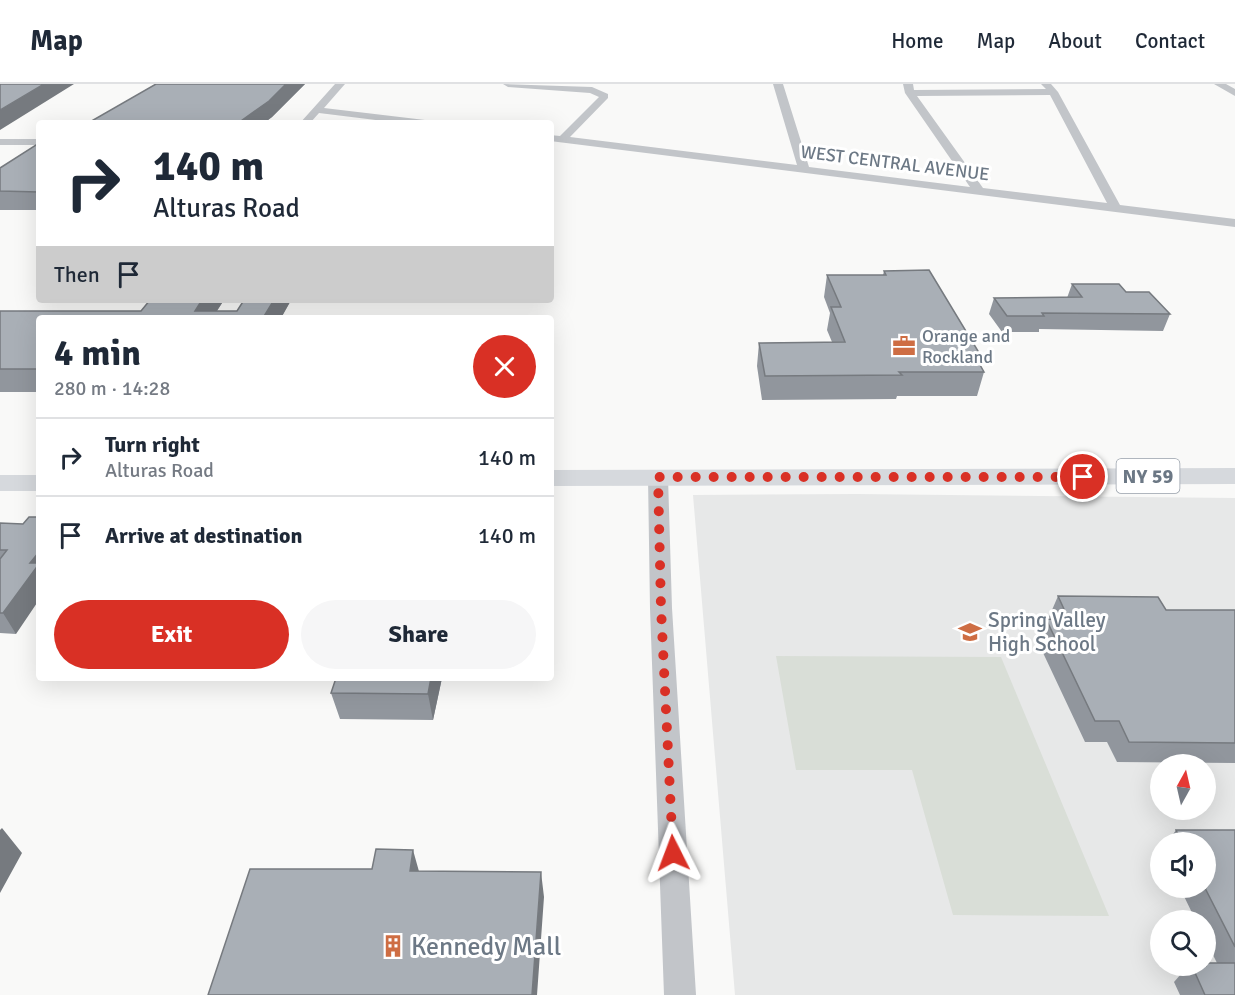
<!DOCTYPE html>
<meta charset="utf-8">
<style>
body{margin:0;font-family:Signika,sans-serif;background:#f6f6f7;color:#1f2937;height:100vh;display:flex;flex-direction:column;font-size:22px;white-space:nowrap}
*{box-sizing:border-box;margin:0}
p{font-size:20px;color:#747a83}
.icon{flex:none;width:33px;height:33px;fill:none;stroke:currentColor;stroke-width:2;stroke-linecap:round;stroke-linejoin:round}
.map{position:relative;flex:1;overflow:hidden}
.panel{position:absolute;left:36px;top:231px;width:518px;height:366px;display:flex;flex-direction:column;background:#fff;border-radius:6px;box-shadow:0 6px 24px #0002}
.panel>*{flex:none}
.hud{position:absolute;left:36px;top:36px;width:518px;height:183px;border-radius:6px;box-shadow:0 6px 24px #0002;background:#fff;color:#1f2937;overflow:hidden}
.needle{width:39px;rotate:8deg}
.fabs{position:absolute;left:1150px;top:670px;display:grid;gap:12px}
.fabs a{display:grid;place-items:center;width:66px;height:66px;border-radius:50%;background:#fff;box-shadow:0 6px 24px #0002;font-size:30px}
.pin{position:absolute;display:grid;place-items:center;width:51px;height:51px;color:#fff;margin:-26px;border:3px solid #fff;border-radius:50%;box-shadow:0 2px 6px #0007}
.me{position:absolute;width:66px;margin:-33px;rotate:357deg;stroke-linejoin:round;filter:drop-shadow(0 0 4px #0008)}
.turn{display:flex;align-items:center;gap:21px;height:126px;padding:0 18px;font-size:27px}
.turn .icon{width:78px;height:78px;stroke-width:2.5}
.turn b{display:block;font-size:42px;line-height:51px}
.then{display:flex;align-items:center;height:57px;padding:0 18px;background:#0003;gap:12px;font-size:22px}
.round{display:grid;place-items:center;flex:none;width:63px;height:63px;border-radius:32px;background:#f6f6f7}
.summary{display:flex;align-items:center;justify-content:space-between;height:102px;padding:0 18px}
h1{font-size:36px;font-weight:700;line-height:45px}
.cta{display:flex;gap:12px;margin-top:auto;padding:12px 18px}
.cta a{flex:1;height:69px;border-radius:36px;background:#d93025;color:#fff;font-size:24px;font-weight:700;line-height:69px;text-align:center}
.cta a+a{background:#f6f6f7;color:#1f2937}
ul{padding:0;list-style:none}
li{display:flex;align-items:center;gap:18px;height:78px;padding:0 18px;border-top:2px solid #e0e1e3}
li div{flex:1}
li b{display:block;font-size:22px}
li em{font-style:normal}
header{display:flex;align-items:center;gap:36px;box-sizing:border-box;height:84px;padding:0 30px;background:#fff;border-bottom:2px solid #e0e1e3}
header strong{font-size:28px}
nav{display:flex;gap:33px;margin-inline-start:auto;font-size:21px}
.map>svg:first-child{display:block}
.built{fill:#e7e8e8;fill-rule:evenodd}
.green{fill:#d9ded7}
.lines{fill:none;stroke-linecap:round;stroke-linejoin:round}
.minor{fill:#c2c5c9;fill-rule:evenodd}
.major{fill:#d6d9dd;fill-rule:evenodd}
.wall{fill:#91969d}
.shaded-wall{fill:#767a7f}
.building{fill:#a9afb6;stroke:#767a7f;stroke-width:1.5}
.route{stroke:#d93025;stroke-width:10;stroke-dasharray:0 18}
.labels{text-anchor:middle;stroke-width:6;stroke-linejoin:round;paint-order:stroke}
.far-street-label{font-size:18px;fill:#6c7885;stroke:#fff}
.far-poi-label{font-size:18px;fill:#6c7885;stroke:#fff;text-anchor:start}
.shield{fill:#fff;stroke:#98a0aa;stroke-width:1.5}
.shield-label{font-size:20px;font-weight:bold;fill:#6c7885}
.poi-label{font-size:21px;fill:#6c7885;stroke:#fff;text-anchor:start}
.near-poi-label{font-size:26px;fill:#6c7885;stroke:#fff;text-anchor:start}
</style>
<header>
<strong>Map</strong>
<nav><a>Home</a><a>Map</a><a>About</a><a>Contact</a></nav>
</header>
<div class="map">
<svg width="1235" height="911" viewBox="0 0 1235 911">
<rect width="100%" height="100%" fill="#f9f9f8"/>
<path class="built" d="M857 410 1235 414V911H735L693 411ZM1161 681H1206V726H1161ZM1161 759H1206V804H1161ZM1161 837H1206V882H1161Z"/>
<path class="green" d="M776 572 1001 573 1109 832 953 831 912 686H796Z"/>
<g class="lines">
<path class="minor" d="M335 0H345L324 24 425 36 430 39H400L319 29 310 39H300Z
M503 0 592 3 608 10V14L570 53 797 81 773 0H783L809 83 970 103 905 9 903 0H913L914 6 1046 5 1041 0H1051L1058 8 1120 121 1235 135V143L550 57V51L560 52 599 13 590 9 508 3ZM1050 11 1107 119 983 104 917 12Z
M1214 0H1226L1235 5V12Z
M0 55H39V61H0Z
M658 387 665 389 668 393 672 524 696 911H664L650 524 648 393 651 389Z"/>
<path class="major" d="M1235 384V400L550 402V386Z
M0 391H39V407H0Z"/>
</g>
<path class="wall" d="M146 0H305L272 33 264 39H88L156 0Z
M39 59V126H0V84Z
M884 187 981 272 979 279 984 288 977 312H897L896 315 762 316 757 282 759 259 832 258 827 246 830 229 824 213 827 191H883Z
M1072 200 1126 208 1170 230 1163 247 1039 245V248H1002L989 230 994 214H1067Z
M150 216H224L217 227H237L244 216H312L311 218H290L281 234H39V308H0V227H141Z
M0 439 23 440 16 550 0 549Z
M1058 512 1166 526H1235V679L1117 678 1107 658H1085L1037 556 1046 535H1050L1049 533Z
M442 594 433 636 340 635 331 609Z
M1176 746H1235V911H1180L1174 898 1188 882H1206L1217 879 1206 857V837H1196L1180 804H1206V759H1167Z"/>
<path class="shaded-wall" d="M44 0H74L0 46V26Z
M286 0H305L272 33 264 39H238Z
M202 216H224L212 234 195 227Z
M274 216H290V218L281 234H263Z
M39 468V516L16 550 3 529 30 479Z
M431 594H442L433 636 428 610Z
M2 744 22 769 0 809V746Z
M413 766 420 791 410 787Z
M541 788 544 813 537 911H532Z"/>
<path class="building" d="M0 0H44L0 26Z
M156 0H286L269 17 238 39 182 37 180 39H88Z
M39 59V108L0 107V84Z
M929 186 981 272H975L984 288H899L902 291 765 292 759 259 845 258 831 223H841L827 191H886L884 187Z
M1072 200H1119L1126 208H1149L1170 230 1042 229 1044 232H1007L994 214 1082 213Z
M150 216H202L195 227H237L244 216H274L263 234H39V285H0V227H141Z
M29 433H39V468L30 479H39V480L3 529H0V475L7 466H0V439L23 440Z
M1058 512 1158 513 1166 526H1235V659L1129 658 1119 637H1095L1046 535 1069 536Z
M336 594H431L428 610 331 609Z
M1176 746H1235V863L1205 804H1206V759H1182Z
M376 765 413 766 410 787 541 788 532 911H208L250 785H372Z
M1206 879H1235V911H1205L1192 882H1206Z"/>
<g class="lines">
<path class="route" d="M673 769 661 524 658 393H1083"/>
</g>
<defs>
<g id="office-bare" transform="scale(1.8)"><path d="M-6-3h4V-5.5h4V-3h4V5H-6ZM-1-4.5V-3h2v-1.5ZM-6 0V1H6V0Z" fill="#ce6d43" stroke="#fff" stroke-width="2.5" paint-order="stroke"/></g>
<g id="school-bare" transform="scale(1.8)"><path d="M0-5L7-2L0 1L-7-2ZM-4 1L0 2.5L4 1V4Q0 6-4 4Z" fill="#ce6d43" stroke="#fff" stroke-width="2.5" paint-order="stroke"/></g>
<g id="building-bare" transform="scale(1.8)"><path d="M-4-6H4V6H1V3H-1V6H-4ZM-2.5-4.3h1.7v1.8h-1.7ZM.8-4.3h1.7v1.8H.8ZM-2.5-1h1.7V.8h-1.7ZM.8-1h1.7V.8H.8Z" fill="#ce6d43" stroke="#fff" stroke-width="2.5" paint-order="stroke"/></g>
</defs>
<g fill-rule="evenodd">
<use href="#office-bare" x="904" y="262"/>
<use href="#school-bare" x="970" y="548"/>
<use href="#building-bare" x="393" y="862"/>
</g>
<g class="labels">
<g class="far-street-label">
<text transform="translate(895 79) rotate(7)" y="6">WEST CENTRAL AVENUE</text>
</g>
<g class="far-poi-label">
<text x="922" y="258">Orange and<tspan x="922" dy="21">Rockland</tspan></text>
</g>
<rect class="shield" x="1116.5" y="375" width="63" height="34" rx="4.5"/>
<g class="shield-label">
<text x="1148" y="399">NY 59</text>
</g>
<g class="poi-label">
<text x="988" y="543">Spring Valley<tspan x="988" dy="24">High School</tspan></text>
</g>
<g class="near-poi-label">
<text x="411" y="871">Kennedy Mall</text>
</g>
</g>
</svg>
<div class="fabs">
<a><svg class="needle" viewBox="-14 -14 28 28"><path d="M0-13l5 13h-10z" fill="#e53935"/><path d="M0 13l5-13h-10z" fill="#747a83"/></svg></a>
<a><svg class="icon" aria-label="sound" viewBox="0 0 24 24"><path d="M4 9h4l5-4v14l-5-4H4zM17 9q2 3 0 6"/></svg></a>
<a><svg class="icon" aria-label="search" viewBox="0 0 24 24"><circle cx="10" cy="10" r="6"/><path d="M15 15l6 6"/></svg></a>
</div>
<div class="pin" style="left:1083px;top:393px;background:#d93025"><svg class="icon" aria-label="arrive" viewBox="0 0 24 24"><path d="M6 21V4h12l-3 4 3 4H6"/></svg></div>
<svg class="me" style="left:673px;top:769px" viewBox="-20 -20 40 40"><path d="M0-17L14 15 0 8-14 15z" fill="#d93025" stroke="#fff" stroke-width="4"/></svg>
<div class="hud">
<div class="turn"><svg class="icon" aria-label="right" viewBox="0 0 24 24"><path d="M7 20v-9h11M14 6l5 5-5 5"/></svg><div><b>140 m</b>Alturas Road</div></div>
<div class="then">Then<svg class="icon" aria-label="arrive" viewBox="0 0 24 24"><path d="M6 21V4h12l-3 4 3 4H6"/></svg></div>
</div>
<section class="panel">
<div class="summary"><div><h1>4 min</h1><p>280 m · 14:28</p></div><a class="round" style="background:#d93025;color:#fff"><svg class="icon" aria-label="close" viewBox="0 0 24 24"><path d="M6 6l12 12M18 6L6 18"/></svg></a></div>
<ul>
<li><svg class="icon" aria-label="right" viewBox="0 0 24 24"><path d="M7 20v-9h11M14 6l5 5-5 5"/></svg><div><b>Turn right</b><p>Alturas Road</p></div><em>140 m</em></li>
<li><svg class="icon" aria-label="arrive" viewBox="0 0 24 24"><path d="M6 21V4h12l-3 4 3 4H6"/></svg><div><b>Arrive at destination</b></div><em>140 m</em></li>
</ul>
<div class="cta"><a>Exit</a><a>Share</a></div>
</section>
</div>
